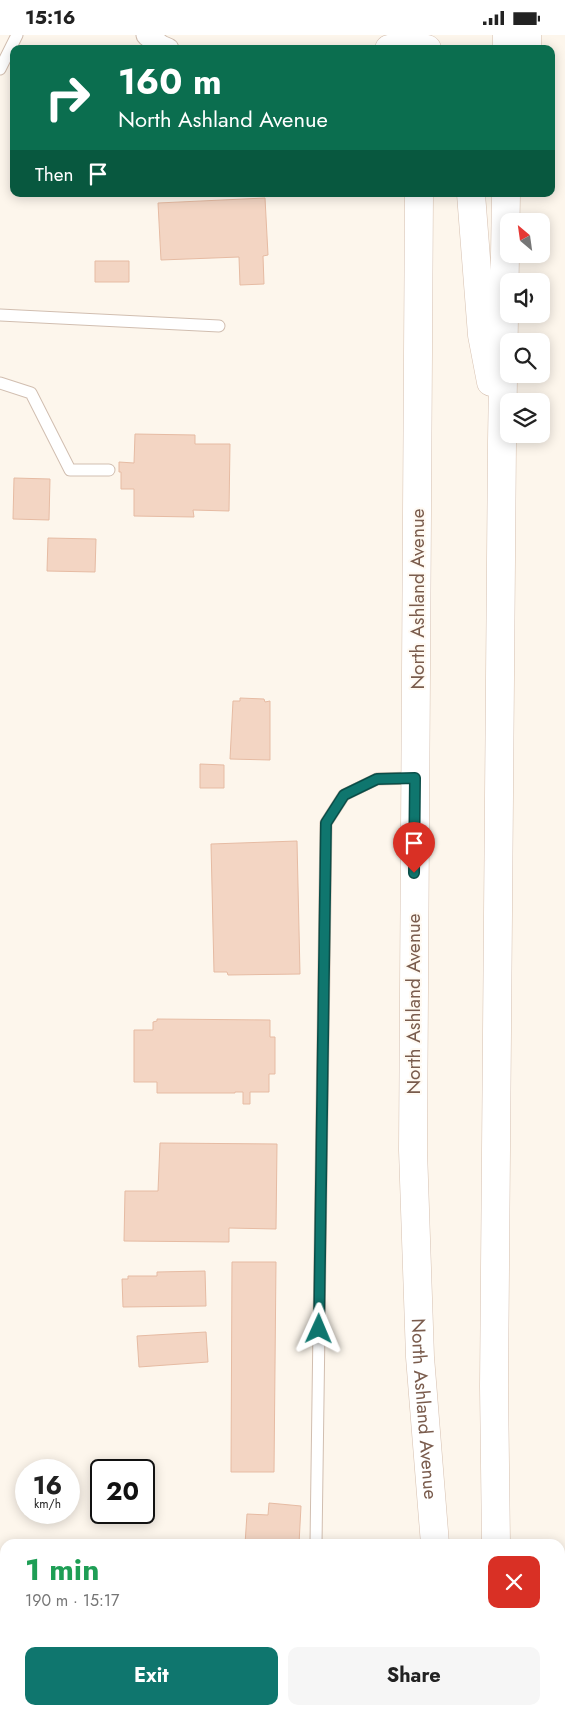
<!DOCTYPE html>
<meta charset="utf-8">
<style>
body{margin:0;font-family:Jost,sans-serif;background:#f6f6f6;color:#222;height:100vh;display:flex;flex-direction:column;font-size:19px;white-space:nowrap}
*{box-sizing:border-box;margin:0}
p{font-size:16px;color:#767676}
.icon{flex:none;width:28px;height:28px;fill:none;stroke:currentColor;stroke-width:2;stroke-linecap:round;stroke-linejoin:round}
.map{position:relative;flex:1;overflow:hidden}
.drawer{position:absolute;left:0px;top:1504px;width:565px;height:176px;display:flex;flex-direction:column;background:#fff;border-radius:15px 15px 0 0;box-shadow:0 2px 12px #0003}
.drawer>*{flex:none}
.hud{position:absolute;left:10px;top:10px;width:545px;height:152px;border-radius:10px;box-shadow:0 2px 12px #0003;background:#0b6e4f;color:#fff;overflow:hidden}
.needle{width:32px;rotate:331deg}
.controls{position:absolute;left:500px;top:178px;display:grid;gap:10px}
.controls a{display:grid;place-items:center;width:50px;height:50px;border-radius:10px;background:#fff;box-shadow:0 2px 12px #0003;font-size:25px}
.speed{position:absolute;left:15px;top:1424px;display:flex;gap:10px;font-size:25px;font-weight:700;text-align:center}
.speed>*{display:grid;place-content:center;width:65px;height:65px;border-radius:50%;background:#fff;box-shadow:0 2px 12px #0003;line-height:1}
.speed small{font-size:12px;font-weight:400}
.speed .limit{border:2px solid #111;border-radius:8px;background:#fff;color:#111}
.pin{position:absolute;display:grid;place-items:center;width:42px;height:42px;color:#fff;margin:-51px -21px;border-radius:50% 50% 50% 0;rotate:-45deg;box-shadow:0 0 5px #0007}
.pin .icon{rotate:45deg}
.me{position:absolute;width:55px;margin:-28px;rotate:1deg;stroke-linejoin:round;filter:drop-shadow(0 0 4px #0008)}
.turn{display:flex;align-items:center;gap:18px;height:105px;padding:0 25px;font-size:22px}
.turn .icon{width:65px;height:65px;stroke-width:2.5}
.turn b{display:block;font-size:35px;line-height:42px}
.then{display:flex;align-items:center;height:48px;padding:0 25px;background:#0003;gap:10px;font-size:19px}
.round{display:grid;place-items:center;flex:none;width:52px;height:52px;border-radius:10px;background:#f6f6f6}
.summary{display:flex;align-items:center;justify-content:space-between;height:85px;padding:0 25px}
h1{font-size:30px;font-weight:700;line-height:38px;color:#1e9e55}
.button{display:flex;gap:10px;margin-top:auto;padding:10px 25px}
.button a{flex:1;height:58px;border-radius:10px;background:#0f766e;color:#fff;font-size:20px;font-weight:700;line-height:58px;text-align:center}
.button a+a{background:#f6f6f6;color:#222}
.status{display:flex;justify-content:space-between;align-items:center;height:35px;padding:0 25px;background:#fff;direction:ltr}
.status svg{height:14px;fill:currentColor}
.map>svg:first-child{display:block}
.building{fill:#f3d5c3;stroke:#e6bba3}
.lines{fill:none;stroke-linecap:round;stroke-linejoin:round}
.lane-casing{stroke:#d1beb0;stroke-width:13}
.street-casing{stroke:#d1beb0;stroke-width:23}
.secondary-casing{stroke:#d6c0b0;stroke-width:29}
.lane{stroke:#fff;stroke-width:11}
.street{stroke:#fff;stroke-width:21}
.secondary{stroke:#fff;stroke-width:28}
.route-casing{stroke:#0a4d48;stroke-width:12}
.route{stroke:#0f766e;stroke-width:9}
.labels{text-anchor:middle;stroke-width:4;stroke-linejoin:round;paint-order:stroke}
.street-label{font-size:19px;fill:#7a5c4d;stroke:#fffaf3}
</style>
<div class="status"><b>15:16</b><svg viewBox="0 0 49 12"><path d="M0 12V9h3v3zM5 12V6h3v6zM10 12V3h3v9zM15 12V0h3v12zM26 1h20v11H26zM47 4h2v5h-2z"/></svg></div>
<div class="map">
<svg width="565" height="1679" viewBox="0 0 565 1679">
<rect width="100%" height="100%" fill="#fdf6ec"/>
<path class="building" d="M265 163 268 220 263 221 264 249 240 250 239 222 161 225 158 168Z
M95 226H129V247H95Z
M135 399 195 400V409H230L229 476 193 475 194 482 134 481V454H121V437H119V427L134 428Z
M14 443 50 444 49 485 13 484Z
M48 503 96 504 95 537 47 536Z
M240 663 264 664 265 667 270 666V725L230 724 233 666H240Z
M200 729 224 730V753H200Z
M297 806 300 939 228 940 227 937H214L211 809Z
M157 984 270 985V1002H275V1039H269V1057H250V1069H243V1057H235V1058H157V1047H134V995H153V987L157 986Z
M160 1108 277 1109 276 1194 229 1193V1207L124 1206 125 1156H158Z
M232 1227H276L274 1437H231Z
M205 1236 206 1271 123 1272 122 1244H128V1241H157V1237Z
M206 1297 208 1327 139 1332 137 1301Z
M269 1468 301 1471 299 1509H245L247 1479 268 1480Z
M255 1675H288V1679H255Z"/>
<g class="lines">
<g class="lane-casing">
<path id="lane" d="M0 34 17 0
M0 280 219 291
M0 348 31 358 70 435H109
M316 1509 326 788 344 760 377 744 415 743
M306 1679 307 1675"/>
</g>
<g class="street-casing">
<path id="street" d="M147 0 161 11 168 14"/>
</g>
<g class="secondary-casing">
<g id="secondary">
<path d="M389 14 400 12 427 14"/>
<path d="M507 14V0"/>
<path d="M527 14V0"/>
<path id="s1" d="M419 159 413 1115 420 1322 435 1509"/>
<path d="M471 159 482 300 491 347"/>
<path d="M496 1509 494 1351 502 407 506 159"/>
<path d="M437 1679 438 1675"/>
<path d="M492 1679 493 1675"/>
</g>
</g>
<use href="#lane" class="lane"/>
<use href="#street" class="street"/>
<use href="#secondary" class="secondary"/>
</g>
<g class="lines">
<g class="route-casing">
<path id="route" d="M319 1294 326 788 344 760 377 744 415 743 414 838"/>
</g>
<use href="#route" class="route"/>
</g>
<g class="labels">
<g class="street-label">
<text transform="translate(417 564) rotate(-90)" y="7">North Ashland Avenue</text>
<text transform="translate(413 969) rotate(-90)" y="7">North Ashland Avenue</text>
<text dy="7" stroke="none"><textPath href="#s1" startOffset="1215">North Ashland Avenue</textPath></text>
</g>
</g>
</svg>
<div class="controls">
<a><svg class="needle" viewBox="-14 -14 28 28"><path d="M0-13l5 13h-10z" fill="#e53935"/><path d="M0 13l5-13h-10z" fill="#767676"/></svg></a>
<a><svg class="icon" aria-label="sound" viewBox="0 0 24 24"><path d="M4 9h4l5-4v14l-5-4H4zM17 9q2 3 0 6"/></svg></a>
<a><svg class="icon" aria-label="search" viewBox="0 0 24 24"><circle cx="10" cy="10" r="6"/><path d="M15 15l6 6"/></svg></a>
<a><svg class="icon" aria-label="layers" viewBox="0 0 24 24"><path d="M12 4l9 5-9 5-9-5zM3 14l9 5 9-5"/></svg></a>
</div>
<div class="speed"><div>16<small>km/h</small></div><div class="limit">20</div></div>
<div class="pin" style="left:414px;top:838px;background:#d93025"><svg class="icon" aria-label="arrive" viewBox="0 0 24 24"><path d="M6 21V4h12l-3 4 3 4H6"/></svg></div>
<svg class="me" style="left:319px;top:1294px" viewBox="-20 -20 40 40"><path d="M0-17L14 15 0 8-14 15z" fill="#0f766e" stroke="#fff" stroke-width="4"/></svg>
<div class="hud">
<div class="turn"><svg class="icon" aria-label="right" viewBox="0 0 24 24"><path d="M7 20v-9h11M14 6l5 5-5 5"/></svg><div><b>160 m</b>North Ashland Avenue</div></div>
<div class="then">Then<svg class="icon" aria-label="arrive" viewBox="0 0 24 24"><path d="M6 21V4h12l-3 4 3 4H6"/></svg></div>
</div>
<section class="drawer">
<div class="summary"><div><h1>1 min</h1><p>190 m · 15:17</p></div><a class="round" style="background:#d93025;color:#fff"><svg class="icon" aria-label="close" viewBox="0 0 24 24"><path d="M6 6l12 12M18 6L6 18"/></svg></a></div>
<div class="button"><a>Exit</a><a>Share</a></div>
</section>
</div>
